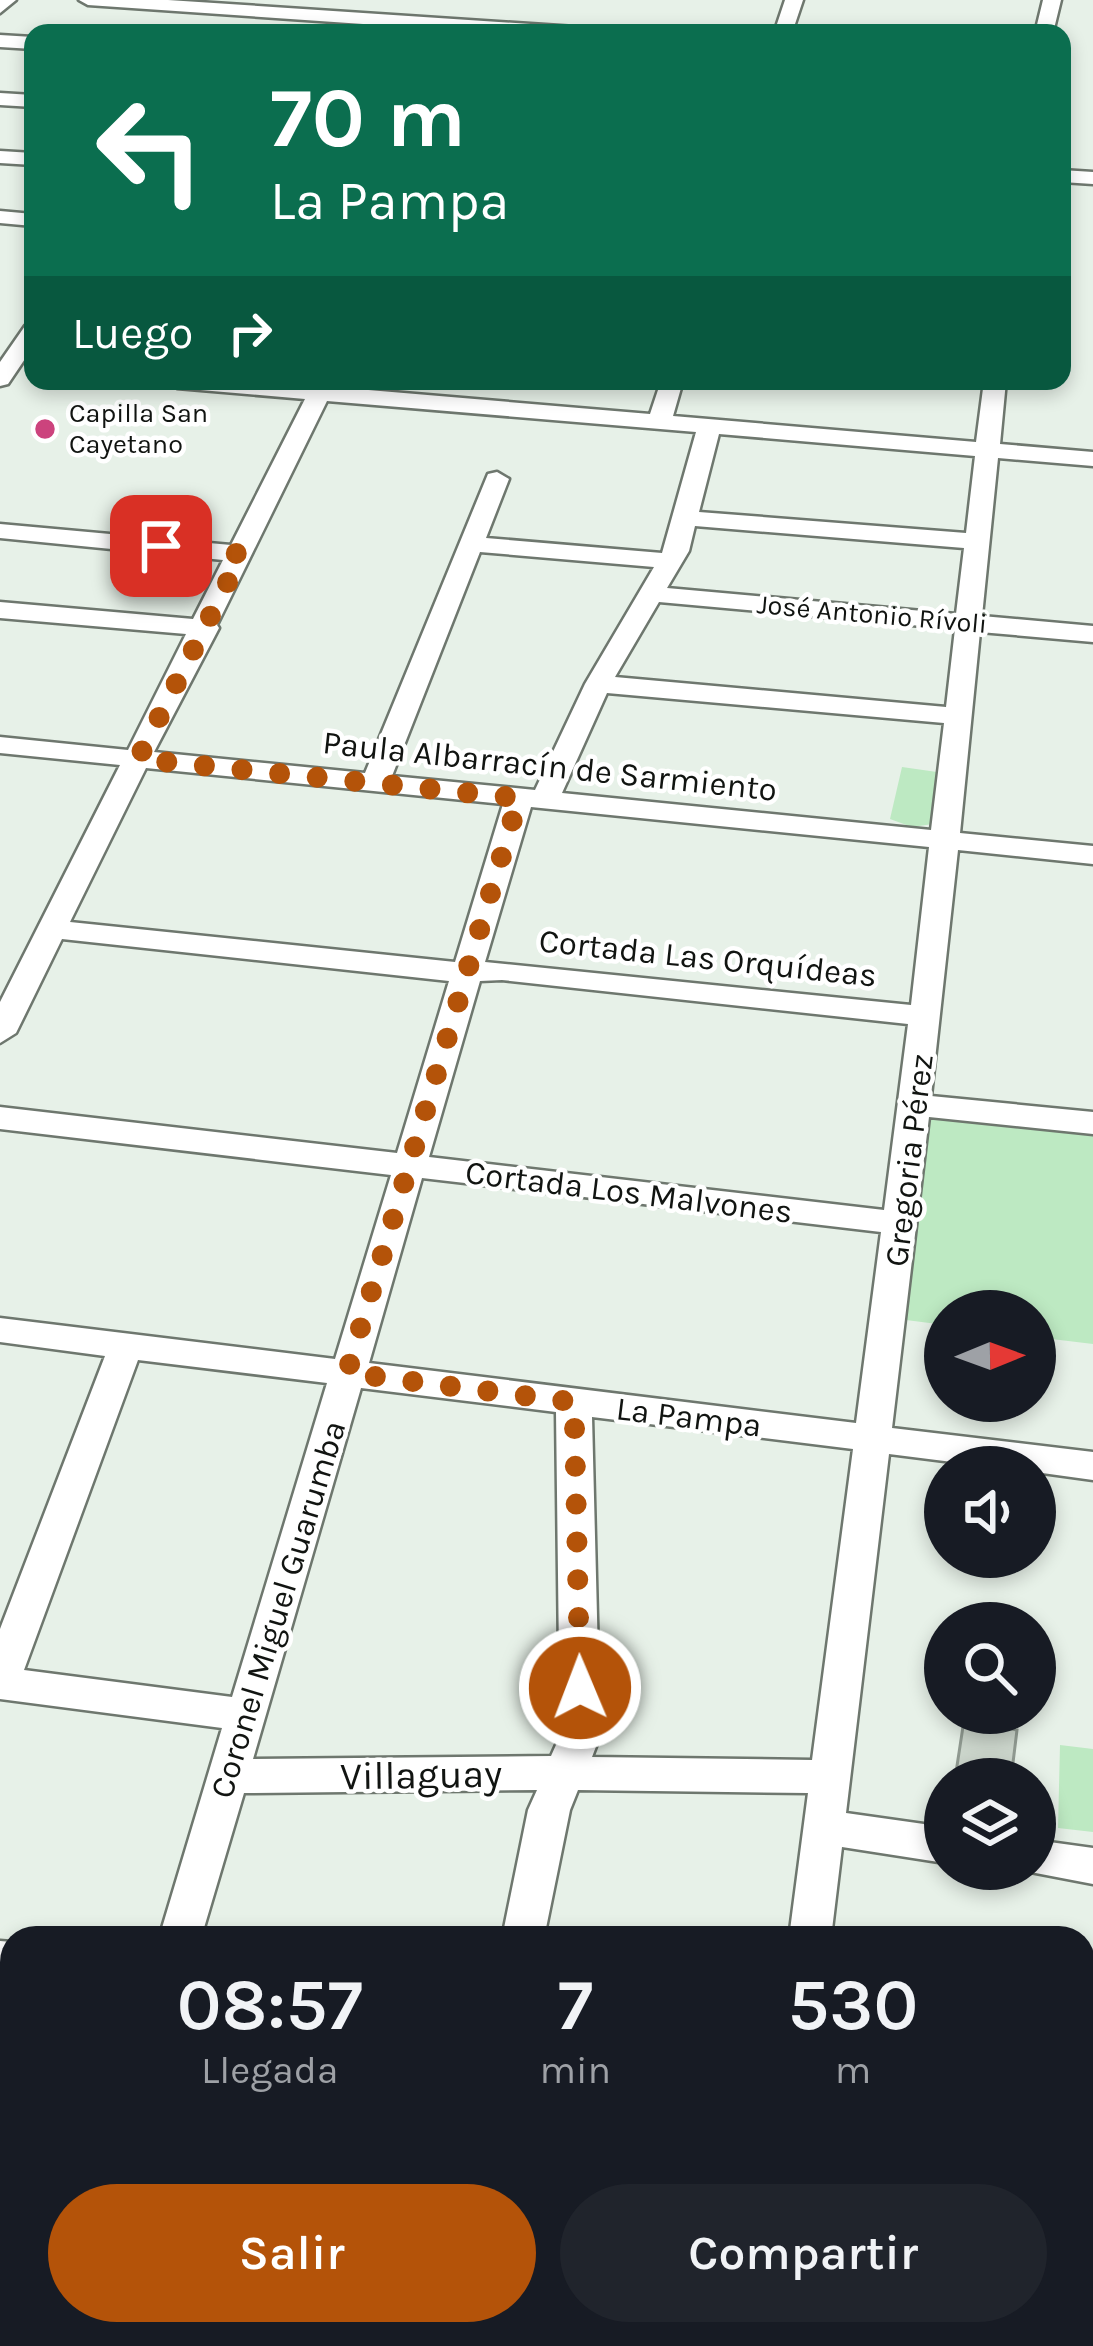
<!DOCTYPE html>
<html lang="es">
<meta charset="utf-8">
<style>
body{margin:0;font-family:Karla,sans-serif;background:#20242c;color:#f1f3f6;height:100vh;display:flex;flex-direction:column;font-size:45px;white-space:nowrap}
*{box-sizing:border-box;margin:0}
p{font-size:39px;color:#9ea1a6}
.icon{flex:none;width:66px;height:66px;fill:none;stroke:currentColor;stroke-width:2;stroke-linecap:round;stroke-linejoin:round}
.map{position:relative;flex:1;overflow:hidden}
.panel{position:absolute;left:0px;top:1926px;width:1095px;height:420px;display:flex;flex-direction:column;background:#171b24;border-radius:36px 36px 0 0;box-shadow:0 6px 18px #0003}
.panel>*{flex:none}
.hud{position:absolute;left:24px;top:24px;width:1047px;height:366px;border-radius:24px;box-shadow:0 6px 18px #0003;background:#0b6e4f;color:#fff;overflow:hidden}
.needle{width:78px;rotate:89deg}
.buttons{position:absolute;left:924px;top:1290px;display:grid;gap:24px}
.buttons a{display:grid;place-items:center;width:132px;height:132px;border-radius:50%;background:#171b24;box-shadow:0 6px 18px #0003;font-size:60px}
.pin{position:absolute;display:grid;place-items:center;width:102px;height:102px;color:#fff;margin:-51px;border-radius:24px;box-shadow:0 6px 18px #0006}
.me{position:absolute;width:132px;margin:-66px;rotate:359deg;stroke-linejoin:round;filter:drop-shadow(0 0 9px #0008)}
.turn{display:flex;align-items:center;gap:42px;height:252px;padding:0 48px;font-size:54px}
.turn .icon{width:156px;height:156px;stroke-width:2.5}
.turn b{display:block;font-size:84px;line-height:102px}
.then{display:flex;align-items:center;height:114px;padding:0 48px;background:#0003;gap:24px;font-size:45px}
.eta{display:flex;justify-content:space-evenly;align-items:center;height:204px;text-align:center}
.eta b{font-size:72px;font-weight:600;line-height:84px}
.primary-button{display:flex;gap:24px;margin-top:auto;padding:24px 48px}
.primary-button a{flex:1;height:138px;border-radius:72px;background:#b45309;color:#fff;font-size:48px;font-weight:600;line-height:138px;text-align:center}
.primary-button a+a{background:#20242c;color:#f1f3f6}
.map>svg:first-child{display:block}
.green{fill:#bde9c2}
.building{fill:#ccd6cc;stroke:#909a91;stroke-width:3}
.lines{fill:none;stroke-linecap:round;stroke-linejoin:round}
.minor-casing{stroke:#6e776e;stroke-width:5}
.minor{fill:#fff;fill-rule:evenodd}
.route{stroke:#b45309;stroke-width:21;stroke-dasharray:0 37.8}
.poi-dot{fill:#cc437d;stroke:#fff;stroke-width:4.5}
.labels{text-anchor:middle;stroke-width:9;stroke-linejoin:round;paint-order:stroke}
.far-poi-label{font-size:27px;fill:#111411;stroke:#fff;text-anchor:start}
.far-street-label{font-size:27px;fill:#111411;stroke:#fff}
.street-label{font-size:33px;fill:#111411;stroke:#fff}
.near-street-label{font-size:39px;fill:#111411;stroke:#fff}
</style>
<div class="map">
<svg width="1093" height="2346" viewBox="0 0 1093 2346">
<rect width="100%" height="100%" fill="#e7f1e8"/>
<path class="green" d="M902 767 944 773 933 824 912 827 890 819Z
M931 1115 1093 1134V1344L1035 1337V1311H945V1325L906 1320Z
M1060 1745 1093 1749V1832L1058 1828Z"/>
<path class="building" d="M964 1720 1017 1730 1011 1779H955Z"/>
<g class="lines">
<g class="minor-casing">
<path id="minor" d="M0 0H16L0 13Z
M79 0H168L576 27 585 33H494L88 5Z
M785 0H803L792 33H774Z
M1043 0H1061L1053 33H1035Z
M0 35 33 37V49L0 47Z
M0 93 33 95V107L0 105Z
M0 151 33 153V165L0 163Z
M1062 170 1093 172V184L1062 182Z
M0 211 33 214V226L0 223Z
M33 324V347L8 384 0 386V362L25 326Z
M166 381 311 386 314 381H336L333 387 650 414 661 381H683L673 416 976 442 984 381H1006L1000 444 1093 452V466L998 458 982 616 1093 626V642L980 632 960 833 1093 846V864L958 850 931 1096 1093 1112V1134L929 1117 892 1428 1093 1452V1480L1035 1472V1467H992L889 1454 846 1813 945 1827V1863L842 1847 831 1938H789L808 1793 578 1790 570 1810 544 1938H502L528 1810 537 1790 244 1793 201 1938H159L222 1728 0 1699V1629L105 1356 0 1342V1318L335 1359 391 1175 0 1129V1107L397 1153 449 981 62 939 16 1033 0 1043V1002L120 765 0 753V737L128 750 186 634 0 618V602L193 619 223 560 0 538V524L231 545 305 399 177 388ZM327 401 696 432 662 553 486 538 509 479 497 472 488 474 365 773 154 752 219 628 217 625ZM719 434 975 456 966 533 699 512ZM695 526 964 548 956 614 667 588 689 551ZM480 552 654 567 585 684 535 790 392 776ZM659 602 955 629 946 707 615 677ZM607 693 944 723 931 830 562 793ZM146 768 503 804 455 962 70 922ZM531 807 929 847 911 1005 485 962ZM502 980 908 1024 884 1210 429 1157 480 981ZM422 1178 881 1232 856 1423 369 1363ZM138 1360 327 1383 232 1697 24 1670ZM361 1388 556 1412 560 1736 551 1756 253 1759ZM592 1417 853 1449 812 1760 592 1757 600 1736Z
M1035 1840 1093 1848V1884L1020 1870 1035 1869Z
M0 1941 12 1942V1980L0 1979Z
M0 2312 12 2314V2334H82L87 2346H0Z
M735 2334H783L782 2346H734Z"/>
</g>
<use href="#minor" class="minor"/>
</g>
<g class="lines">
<path class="route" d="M161 546 242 554 138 759 519 798 347 1373 574 1402 580 1688"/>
</g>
<circle class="poi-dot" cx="45" cy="429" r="12"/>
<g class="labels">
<g class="far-poi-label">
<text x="69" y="422">Capilla San<tspan x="69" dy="31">Cayetano</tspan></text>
</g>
<g class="far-street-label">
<text transform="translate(872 614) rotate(5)" y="9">José Antonio Rívoli</text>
</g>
<g class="street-label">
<text transform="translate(550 765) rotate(6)" y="12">Paula Albarracín de Sarmiento</text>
<text transform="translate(708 957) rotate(6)" y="12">Cortada Las Orquídeas</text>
<text transform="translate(908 1160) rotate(-83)" y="12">Gregoria Pérez</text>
<text transform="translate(629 1191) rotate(7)" y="12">Cortada Los Malvones</text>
<text transform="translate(689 1416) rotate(7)" y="12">La Pampa</text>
<text transform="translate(277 1609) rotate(-73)" y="12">Coronel Miguel Guarumba</text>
</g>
<g class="near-street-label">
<text transform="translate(421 1774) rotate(-1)" y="14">Villaguay</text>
</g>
</g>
</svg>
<div class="buttons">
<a><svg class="needle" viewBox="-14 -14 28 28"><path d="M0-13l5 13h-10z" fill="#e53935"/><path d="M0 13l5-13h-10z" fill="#9ea1a6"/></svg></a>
<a><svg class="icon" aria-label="sound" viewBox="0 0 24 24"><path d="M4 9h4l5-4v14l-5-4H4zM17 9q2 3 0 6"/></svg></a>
<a><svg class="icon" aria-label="search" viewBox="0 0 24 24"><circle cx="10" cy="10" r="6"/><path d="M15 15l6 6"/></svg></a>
<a><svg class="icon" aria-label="layers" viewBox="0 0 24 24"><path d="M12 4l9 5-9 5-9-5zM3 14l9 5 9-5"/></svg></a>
</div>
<div class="pin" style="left:161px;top:546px;background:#d93025"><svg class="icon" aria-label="arrive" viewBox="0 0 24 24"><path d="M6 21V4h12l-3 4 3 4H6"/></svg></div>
<svg class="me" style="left:580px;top:1688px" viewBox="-20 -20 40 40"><circle r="17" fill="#b45309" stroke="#fff" stroke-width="3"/><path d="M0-11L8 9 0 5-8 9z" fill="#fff"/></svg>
<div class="hud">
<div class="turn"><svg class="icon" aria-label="left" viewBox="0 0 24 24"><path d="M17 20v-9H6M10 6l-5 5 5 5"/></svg><div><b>70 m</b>La Pampa</div></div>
<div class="then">Luego<svg class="icon" aria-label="right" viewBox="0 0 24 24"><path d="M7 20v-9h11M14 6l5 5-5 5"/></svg></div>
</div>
<section class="panel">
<div class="eta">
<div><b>08:57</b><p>Llegada</p></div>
<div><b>7</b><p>min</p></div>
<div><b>530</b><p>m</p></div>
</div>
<div class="primary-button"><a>Salir</a><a>Compartir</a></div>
</section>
</div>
